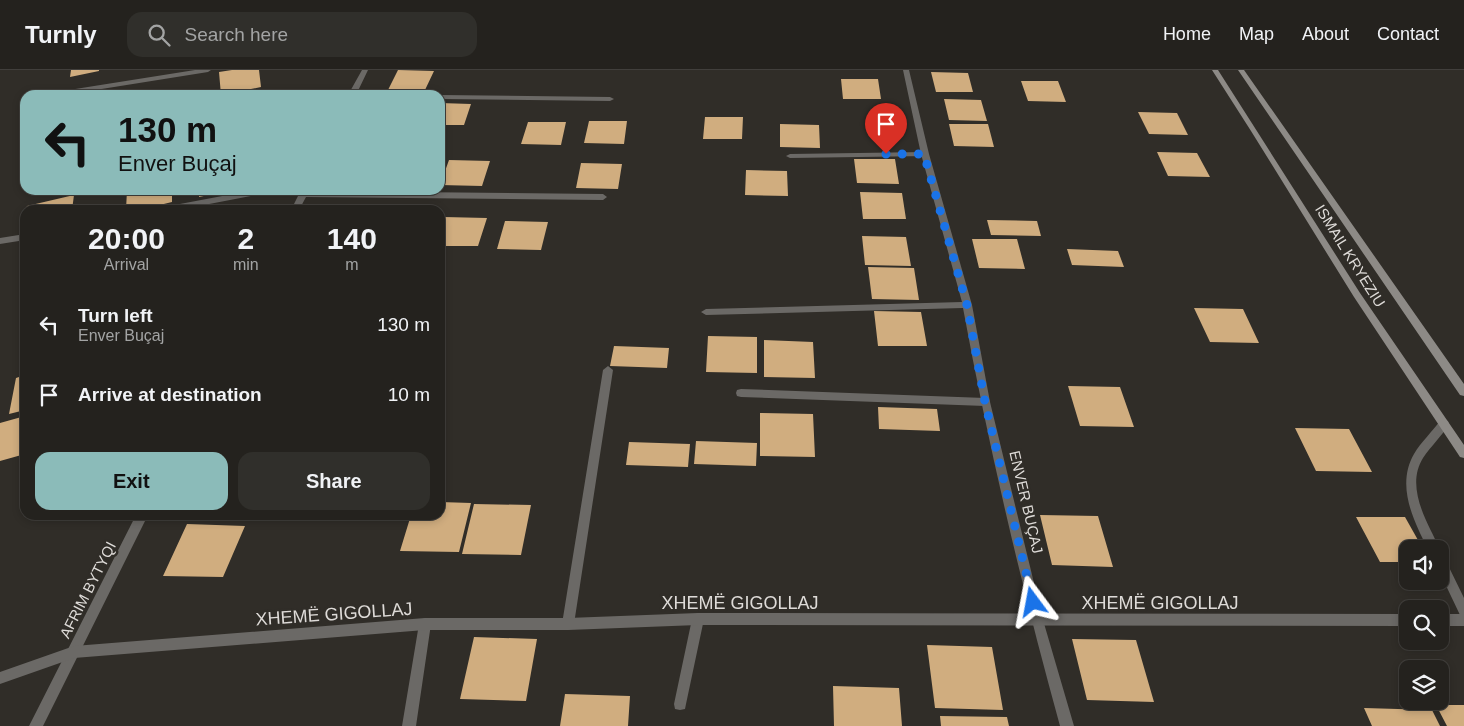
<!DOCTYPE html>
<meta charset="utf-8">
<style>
body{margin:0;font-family:Arial,sans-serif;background:#302f2b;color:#f1f3f6;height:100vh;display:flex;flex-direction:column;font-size:19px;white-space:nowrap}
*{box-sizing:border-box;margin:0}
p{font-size:16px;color:#a3a4a4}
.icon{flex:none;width:28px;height:28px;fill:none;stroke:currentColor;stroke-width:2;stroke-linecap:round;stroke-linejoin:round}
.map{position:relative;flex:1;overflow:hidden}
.side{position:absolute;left:20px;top:135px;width:425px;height:315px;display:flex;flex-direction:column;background:#24221e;border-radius:15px;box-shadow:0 2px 8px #0003,0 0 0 1px #413f3c}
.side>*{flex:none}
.hud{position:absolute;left:20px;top:20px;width:425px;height:105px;border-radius:15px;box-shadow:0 2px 8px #0003,0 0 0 1px #413f3c;background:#8bbbb9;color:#111;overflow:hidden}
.fabs{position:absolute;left:1399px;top:470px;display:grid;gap:10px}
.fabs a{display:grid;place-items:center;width:50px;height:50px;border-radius:10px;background:#24221e;box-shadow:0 2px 8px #0003,0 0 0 1px #413f3c;font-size:25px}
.pin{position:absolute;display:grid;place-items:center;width:42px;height:42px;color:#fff;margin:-51px -21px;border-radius:50% 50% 50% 0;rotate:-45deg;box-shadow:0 0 5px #0007}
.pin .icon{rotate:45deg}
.me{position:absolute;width:55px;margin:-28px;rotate:347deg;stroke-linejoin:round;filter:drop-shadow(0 0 4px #0008)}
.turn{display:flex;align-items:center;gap:18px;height:105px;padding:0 15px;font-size:22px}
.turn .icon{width:65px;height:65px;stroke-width:2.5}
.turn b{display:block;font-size:35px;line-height:42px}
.eta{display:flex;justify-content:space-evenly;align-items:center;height:85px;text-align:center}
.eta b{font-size:30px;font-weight:800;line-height:35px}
.cta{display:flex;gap:10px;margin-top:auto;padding:10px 15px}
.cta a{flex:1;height:58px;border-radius:15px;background:#8bbbb9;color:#111;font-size:20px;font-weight:800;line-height:58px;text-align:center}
.cta a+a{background:#302f2b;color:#f1f3f6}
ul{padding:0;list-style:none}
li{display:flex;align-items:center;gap:15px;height:70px;padding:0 15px}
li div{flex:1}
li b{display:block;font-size:19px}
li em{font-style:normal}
header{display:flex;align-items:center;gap:30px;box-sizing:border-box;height:70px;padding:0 25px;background:#24221e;border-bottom:1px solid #413f3c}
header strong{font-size:24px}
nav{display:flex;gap:28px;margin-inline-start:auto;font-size:18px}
.search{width:350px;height:45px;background:#302f2b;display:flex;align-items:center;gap:12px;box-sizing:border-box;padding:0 18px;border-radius:15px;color:#a3a4a4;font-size:19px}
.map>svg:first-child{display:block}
.building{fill:#d0ad7f}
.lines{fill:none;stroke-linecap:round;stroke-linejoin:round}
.service{fill:#6b6966;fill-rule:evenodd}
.minor{fill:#6b6966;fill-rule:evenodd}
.tertiary{fill:#6b6966;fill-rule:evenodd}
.secondary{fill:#8d8a86;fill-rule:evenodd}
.route{stroke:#1a73e8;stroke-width:9;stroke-dasharray:0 16.2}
.labels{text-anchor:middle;stroke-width:5;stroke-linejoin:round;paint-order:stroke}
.street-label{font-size:15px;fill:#dedbd8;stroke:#302d28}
.near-street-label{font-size:18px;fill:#dedbd8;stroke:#302d28}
</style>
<header>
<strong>Turnly</strong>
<div class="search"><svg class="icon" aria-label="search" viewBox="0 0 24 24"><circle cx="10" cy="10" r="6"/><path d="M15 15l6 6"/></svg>Search here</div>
<nav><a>Home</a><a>Map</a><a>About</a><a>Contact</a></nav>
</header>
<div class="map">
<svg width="1464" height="656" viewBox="0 0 1464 656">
<rect width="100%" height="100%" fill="#302d28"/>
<path class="building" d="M71 0H99V1L70 7Z
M232 0H259L261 17 221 25 219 2Z
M398 0 434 1 425 20H388Z
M931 2 968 3 973 22H936Z
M841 9H878L881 29H843Z
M1021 11H1058L1066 32 1028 31Z
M944 29 981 30 987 51 949 50Z
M440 33 471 34 464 55H440Z
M1138 42 1177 43 1188 65 1149 64Z
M705 47H743L742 69H703Z
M589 51H627L624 74 584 73Z
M528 52H566L561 75 521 74Z
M780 54 819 55 820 78 780 77Z
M949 54H988L994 77 954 76Z
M1157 82 1197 83 1210 107 1168 106Z
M854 89H895L899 114 857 113Z
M449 90 490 91 482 116 440 115Z
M581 93 622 94 618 119 576 118Z
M746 100 787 101 788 126 745 125Z
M127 120H172V132L139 140H126Z
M199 120H228V121L199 127Z
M860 122 902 123 906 149H863Z
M74 125 72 140H26L27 136Z
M444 147 487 148 478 176H440V158Z
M987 150 1037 151 1041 166 991 165Z
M505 151 548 152 541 180 497 179Z
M862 166 906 167 911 196 865 195Z
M972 169H1017L1025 199 979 198Z
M1067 179 1118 181 1124 197 1072 195Z
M868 197 914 198 919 230 872 229Z
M1194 238 1243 239 1259 273 1210 272Z
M874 241 921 242 927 276H878Z
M708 266 757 267V303L706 302Z
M764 270 813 272 815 308 764 307Z
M614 276 669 278 667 298 610 296Z
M25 305V340L9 344 16 308Z
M1068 316 1120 317 1134 357 1080 356Z
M878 337 937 339 940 361 879 359Z
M760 343 813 344 815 387 760 386Z
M25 346V384L0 391V353Z
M1295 358 1349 359 1372 402 1316 401Z
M696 371 757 373 756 396 694 394Z
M629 372 690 374 688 397 626 395Z
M440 432 471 433 459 482 400 481 411 445H440Z
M474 434 531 435 521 485 462 484Z
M1040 445 1098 446 1113 497 1052 495Z
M1356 447H1405L1423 479H1408V492H1380Z
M187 454 245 456 223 507 163 506Z
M474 567 537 569 526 631 460 629Z
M1072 569 1136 570 1154 632 1087 630Z
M927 575 992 577 1003 640 935 638Z
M833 616 899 618 902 656H834Z
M565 624 630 626 628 656H560Z
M1436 635H1464V656H1447Z
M1364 638 1432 640 1440 656H1372Z
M940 646 1007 647 1009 656H941Z"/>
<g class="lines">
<path class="service" d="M925 82H928V86L790 88 786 86 790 84Z
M608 296 613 300 574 554 572 558 568 560 564 558 562 554 603 300Z
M741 319 985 328 989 329 990 332 989 335 985 336 741 327 737 326 736 323 737 320Z
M1444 350 1448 351 1449 354C1442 366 1431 376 1423 388 1405 417 1427 452 1440 479H1428C1413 450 1396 415 1414 384 1421 372 1432 362 1440 351Z
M1440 486 1444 487 1464 528V547L1460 545 1440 503Z
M425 548 429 550 431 554 416 656H402L419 554 421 550Z"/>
<path class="minor" d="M195 0H211L208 2 64 25H46L50 23Z
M362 0H368L356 25H348Z
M903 0H909L929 84 972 235 990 332 1043 550 1074 656H1060C1022 518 989 379 963 238L706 245 701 242 706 239 962 232 921 84Z
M439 25H440L610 27 614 29 610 31 440 29Z
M254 120H271L267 123 178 140H160L164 137Z
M301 120H309L308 121 603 124 607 127 603 130 306 127 299 140H291Z
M25 164V170L0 174V168Z
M136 445H148L43 656H29Z
M698 543 702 545 704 549 686 634 685 639 680 640 675 639 674 634 692 549 694 545Z"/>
<path class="tertiary" d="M698 543 1408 544V556L698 555 568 560H425L74 588 0 614V602L74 576 425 548H568Z
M1440 544H1464V556H1440Z"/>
<path class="secondary" d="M1212 0H1218L1360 223 1464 375V388L1460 387 1354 227 1251 61Z
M1238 0H1244L1464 314V326L1460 325Z"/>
</g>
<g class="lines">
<path class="route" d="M886 84H924L967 235 985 332 1033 532"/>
</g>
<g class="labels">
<g class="street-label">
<text transform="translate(1350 186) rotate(58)" y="5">ISMAIL KRYEZIU</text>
<text transform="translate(1026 432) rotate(77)" y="5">ENVER BUÇAJ</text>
<text transform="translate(88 520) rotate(-63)" y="5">AFRIM BYTYQI</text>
</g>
<g class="near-street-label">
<text x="740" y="539">XHEMË GIGOLLAJ</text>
<text x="1160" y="539">XHEMË GIGOLLAJ</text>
<text transform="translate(334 544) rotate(-4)" y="6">XHEMË GIGOLLAJ</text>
</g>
</g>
</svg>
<div class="fabs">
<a><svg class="icon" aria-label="sound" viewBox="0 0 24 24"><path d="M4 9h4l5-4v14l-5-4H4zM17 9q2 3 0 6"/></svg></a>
<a><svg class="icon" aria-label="search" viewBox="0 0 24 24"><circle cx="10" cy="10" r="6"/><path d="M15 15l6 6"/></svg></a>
<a><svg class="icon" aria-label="layers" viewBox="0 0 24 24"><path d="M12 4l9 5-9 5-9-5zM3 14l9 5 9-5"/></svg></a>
</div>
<div class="pin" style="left:886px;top:84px;background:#d93025"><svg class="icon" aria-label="arrive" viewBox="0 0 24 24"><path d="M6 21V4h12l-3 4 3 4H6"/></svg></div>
<svg class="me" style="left:1033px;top:532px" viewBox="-20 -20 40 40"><path d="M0-17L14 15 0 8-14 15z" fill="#1a73e8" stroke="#fff" stroke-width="4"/></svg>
<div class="hud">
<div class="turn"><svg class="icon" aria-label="left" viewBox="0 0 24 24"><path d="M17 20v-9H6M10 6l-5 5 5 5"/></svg><div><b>130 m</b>Enver Buçaj</div></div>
</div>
<section class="side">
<div class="eta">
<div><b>20:00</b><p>Arrival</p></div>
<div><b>2</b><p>min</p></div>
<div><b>140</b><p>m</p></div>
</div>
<ul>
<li><svg class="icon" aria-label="left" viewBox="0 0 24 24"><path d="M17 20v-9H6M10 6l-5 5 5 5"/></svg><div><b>Turn left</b><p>Enver Buçaj</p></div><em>130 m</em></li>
<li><svg class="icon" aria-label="arrive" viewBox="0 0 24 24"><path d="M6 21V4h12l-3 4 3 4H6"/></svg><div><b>Arrive at destination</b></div><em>10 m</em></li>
</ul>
<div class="cta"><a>Exit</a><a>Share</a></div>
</section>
</div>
